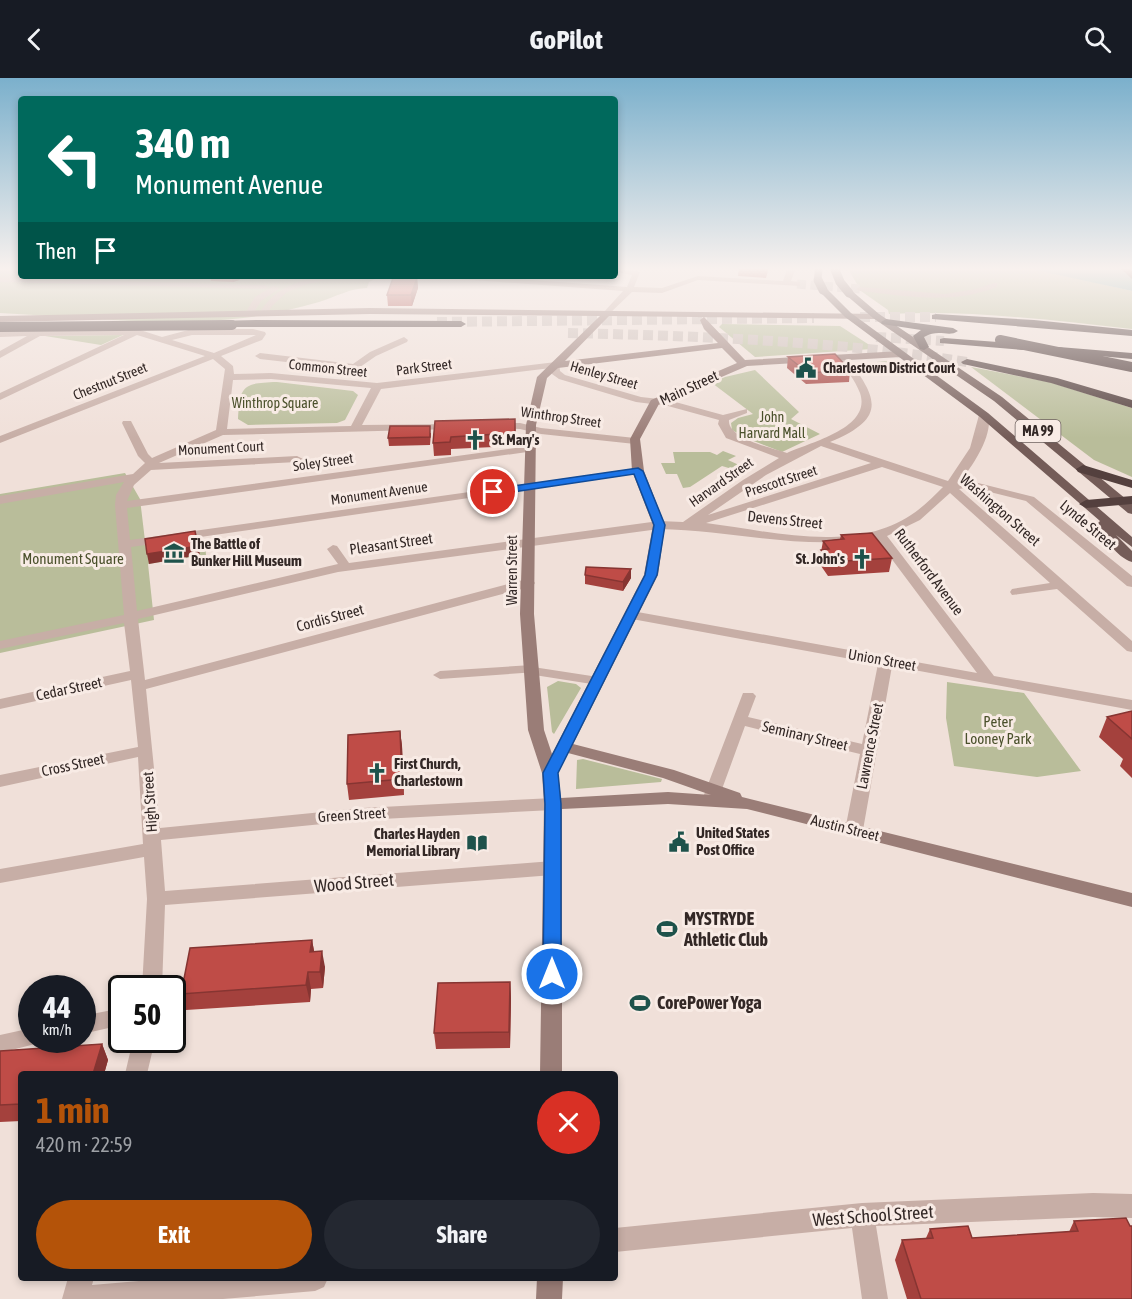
<!DOCTYPE html>
<meta charset="utf-8">
<style>
body{margin:0;font-family:"Asap Condensed",sans-serif;background:#242831;color:#f1f3f6;height:100vh;display:flex;flex-direction:column;font-size:22px;white-space:nowrap}
*{box-sizing:border-box;margin:0}
p{font-size:20px;color:#9ea1a6}
.icon{flex:none;width:33px;height:33px;fill:none;stroke:currentColor;stroke-width:2;stroke-linecap:round;stroke-linejoin:round}
.map{position:relative;flex:1;overflow:hidden}
.drawer{position:absolute;left:18px;top:993px;width:600px;height:210px;display:flex;flex-direction:column;background:#171b24;border-radius:6px;box-shadow:0 3px 9px #0003}
.drawer>*{flex:none}
.guide{position:absolute;left:18px;top:18px;width:600px;height:183px;border-radius:6px;box-shadow:0 3px 9px #0003;background:#00695c;color:#fff;overflow:hidden}
.speed{position:absolute;left:18px;top:897px;display:flex;gap:12px;font-size:30px;font-weight:700;text-align:center}
.speed>*{display:grid;place-content:center;width:78px;height:78px;border-radius:50%;background:#171b24;box-shadow:0 3px 9px #0003;line-height:1}
.speed small{font-size:15px;font-weight:400}
.speed .limit{border:3px solid #111;border-radius:9px;background:#fff;color:#111}
.pin{position:absolute;display:grid;place-items:center;width:51px;height:51px;color:#fff;margin:-26px;border:3px solid #fff;border-radius:50%;box-shadow:0 2px 6px #0007}
.me{position:absolute;width:66px;margin:-33px;rotate:0deg;stroke-linejoin:round;filter:drop-shadow(0 0 4px #0008)}
.turn{display:flex;align-items:center;gap:21px;height:126px;padding:0 18px;font-size:27px}
.turn .icon{width:78px;height:78px;stroke-width:2.5}
.turn b{display:block;font-size:42px;line-height:51px}
.then{display:flex;align-items:center;height:57px;padding:0 18px;background:#0003;gap:12px;font-size:22px}
.round{display:grid;place-items:center;flex:none;width:63px;height:63px;border-radius:32px;background:#242831}
.summary{display:flex;align-items:center;justify-content:space-between;height:102px;padding:0 18px}
h1{font-size:36px;font-weight:700;line-height:45px;color:#b45309}
.primary-button{display:flex;gap:12px;margin-top:auto;padding:12px 18px}
.primary-button a{flex:1;height:69px;border-radius:36px;background:#b45309;color:#fff;font-size:24px;font-weight:700;line-height:69px;text-align:center}
.primary-button a+a{background:#242831;color:#f1f3f6}
header{display:flex;justify-content:space-between;align-items:center;height:78px;padding:0 18px;background:#171b24;font-size:27px;font-weight:700}
.map>svg:first-child{display:block}
.green{fill:#b9bd9a}
.water{fill:#79aba3}
.lines{fill:none;stroke-linecap:round;stroke-linejoin:round}
.minor-tunnel{stroke:#cabbb5;stroke-width:9;stroke-dasharray:9 4.5;stroke-linecap:butt}
.motorway-tunnel{stroke:#cabbb5;stroke-width:10;stroke-dasharray:10 5;stroke-linecap:butt}
.minor{fill:#c7aea6;fill-rule:evenodd}
.tertiary{fill:#c7aea6;fill-rule:evenodd}
.secondary{fill:#9a7d77;fill-rule:evenodd}
.primary{fill:#745c58;fill-rule:evenodd}
.motorway{fill:#54403e;fill-rule:evenodd}
.primary-bridge{stroke:#745c58;stroke-width:9}
.motorway-bridge{stroke:#54403e;stroke-width:10}
.wall{fill:#a4413d}
.shaded-wall{fill:#863532}
.building{fill:#bf4c47;stroke:#863532;stroke-width:1.5}
.route{fill:#1a73e8;stroke:#114b97;stroke-width:1.5}
.labels{text-anchor:middle;stroke-width:6;stroke-linejoin:round;paint-order:stroke}
.far-street-label{font-size:14px;fill:#332826;stroke:#f8ebe5}
.far-poi-label{font-size:14px;font-weight:bold;fill:#332826;stroke:#f8ebe5;text-anchor:start}
.far-park-label{font-size:14px;fill:#4a502b;stroke:#f8ebe5}
.shield{fill:#f8ebe5;stroke:#6e625f;stroke-width:1.5}
.shield-label{font-size:14px;font-weight:bold;fill:#332826}
.street-label{font-size:15px;fill:#332826;stroke:#f8ebe5}
.poi-label{font-size:15px;font-weight:bold;fill:#332826;stroke:#f8ebe5;text-anchor:start}
.park-label{font-size:15px;fill:#4a502b;stroke:#f8ebe5}
.near-street-label{font-size:18px;fill:#332826;stroke:#f8ebe5}
.near-poi-label{font-size:18px;font-weight:bold;fill:#332826;stroke:#f8ebe5;text-anchor:start}
</style>
<header><svg class="icon" aria-label="back" viewBox="0 0 24 24"><path d="M15 5l-7 7 7 7"/></svg>GoPilot<svg class="icon" aria-label="search" viewBox="0 0 24 24"><circle cx="10" cy="10" r="6"/><path d="M15 15l6 6"/></svg></header>
<div class="map">
<svg width="1132" height="1221" viewBox="0 0 1132 1221">
<rect width="100%" height="100%" fill="#f0e0d9"/>
<path class="green" d="M0 189H21V198H381L369 204 367 210C351 210 335 219 319 224 295 231 269 237 243 240 163 249 80 239 0 235Z
M847 189H1026L1132 213V251C1052 242 970 232 889 236L888 232 861 213Z
M722 246 840 248 871 268 872 271 755 279 719 249Z
M123 257 101 267 45 258Z
M887 283 899 289 885 297 864 295 856 286Z
M971 289 1049 304 1132 330V399L1094 382Z
M755 292 799 334 791 341 820 356 782 374 746 360 732 352 731 345 738 340 753 336 712 305 725 299Z
M277 304 353 313 358 317 345 342 337 345 248 347 238 341C240 308 242 305 277 304Z
M723 373 736 378 728 382 739 387 732 391 722 388 690 409 683 410 677 396H666L661 385H675L673 374H710L717 377Z
M125 395 140 421 146 471 205 462 206 477 148 486 154 542 0 575V416Z
M558 603 576 606 581 610 554 656 552 654 547 609Z
M947 604 1024 615 1081 693 1037 699 954 688 946 640Z
M583 681 662 701 661 704 576 711 577 682Z"/>
<path class="water" d="M1026 189H1132V213L1031 191Z"/>
<g class="lines">
<path class="minor-tunnel" d="M797 206 860 211"/>
<path class="motorway-tunnel" d="M860 239H936
M437 244 814 240
M568 255C702 258 835 263 967 284
M876 259 944 263"/>
<path class="minor" d="M788 189H796L791 203 800 204V208L698 202 662 215 632 214 608 237 604 234 623 213 445 200 441 198H478L627 209 632 197 615 194V190L640 194 634 209 662 210 698 198 783 203Z
M324 198H342L308 206 287 214 272 228 266 238 259 236C273 211 296 203 324 198Z
M0 200 265 207 269 209 265 211 0 204Z
M994 205H997V209C951 227 907 218 860 213L856 211 860 209 945 216 976 211Z
M273 208 280 210 261 223 251 239H245L244 237 255 219Z
M137 251 162 259 192 251H253L265 254 266 256 262 262 221 278 233 288 234 296 271 295 377 305 556 284 559 285 560 293 565 297 641 319 668 322 723 337 747 331V335L729 342C727 360 772 370 787 375 811 364 872 350 860 315 855 302 846 291 837 279L845 277C878 320 888 340 830 364L948 403 970 370 979 337 988 335C994 357 973 387 960 404L970 403 1034 419 1132 498V509L1127 508 1026 423 970 409 959 411 1132 563V574L1127 573 1057 511 1012 517 1010 514 1012 511 1050 505 950 415 920 442 887 458 994 598 1132 622V632L892 588 863 752 860 756H848L845 752 860 676 745 648 718 722 716 726H704L702 722 743 615H753L756 618 748 639 862 666 878 586 632 541 625 537 632 533 977 595 876 460C803 473 732 452 659 451L338 494 138 541 145 602 523 502H533L535 505 533 508 146 611 160 750 363 730 553 720 559 722 562 726 559 730 553 732 363 742 161 762 165 813 553 783 559 785 562 790 559 795 553 797 165 827 162 910H142L147 821 144 779 0 805V791L143 766 138 679 0 709V697L138 669 131 602 0 631V621L130 593 124 545 0 571V563L124 537 115 427 116 417 124 404 0 426V418L133 396 145 385 138 378 122 345 123 343H131L148 376 152 380 216 352 225 291 213 281 0 365V358L205 278 137 257 0 322V315L124 257 40 258 0 280V273L27 258 0 259V253ZM192 257H256L214 275 172 262ZM551 290 552 296 559 301 636 324 668 328 719 342 718 346 726 360 779 380 743 402 683 444 659 443 349 485 337 468 333 467 327 471 338 486 137 533 131 469 642 395 644 393 638 390 130 462 127 430 534 373V369L530 368 127 423 134 407 151 392 297 384 303 381 297 378 159 385 223 357 454 351 458 350V346L362 347 381 311ZM271 301 371 310 351 348 227 351 233 302ZM821 368 871 385 708 437 766 397ZM882 389 943 409C933 419 922 430 911 437 852 476 771 453 706 445Z
M404 259 408 262 407 264 376 278 347 298 342 295 347 291 260 281 255 278 260 275 353 286 370 274Z
M496 345H520L541 350 635 360 640 363 635 366 541 356 520 351 492 350V346Z
M532 587 537 588 539 591 537 594 440 601 433 597 440 593Z
M122 930V947L82 956V938Z
M32 950V962H41L39 965 0 975V957Z
M133 962H155L147 996H125Z
M1093 1115 1132 1116V1140L1093 1139 876 1148 888 1221H862L852 1150 615 1174V1150L862 1125Z
M68 1200H94L92 1207 174 1200H328L324 1209 315 1213 223 1221H62Z"/>
<path class="tertiary" d="M533 589 598 599 605 603 598 607 528 596 526 593 528 590Z"/>
<path class="secondary" d="M370 230 879 236 880 238 876 241 609 238 565 283 718 265 704 251 700 242 704 239 745 282 901 273 906 276 901 279 747 288 659 326 640 361 644 393 665 447 658 497 573 666 674 692 740 715 742 719 1132 815V829L747 731 668 726 562 731V996H540L544 726 542 695 528 652 520 536 526 347 537 299 600 238 370 236 0 244V238ZM722 270 737 285 651 322 630 361 632 393 653 447 644 497 552 676 544 652 534 536 536 347 547 300 558 290ZM568 675 663 700 711 717 668 714 561 720 558 695Z
M537 1200H563L562 1221H536Z"/>
<path class="primary" d="M815 189H823L821 204 814 202Z
M820 210H826L851 235 988 335 1132 459V469L1116 457 1132 473V484C1116 479 1105 460 1097 446L1100 443 980 339 845 239 820 214Z
M846 213H852L879 236 1002 319 1132 426V436L1128 435 994 323 873 240 846 217Z"/>
<path class="motorway" d="M1119 189H1128L1132 193V201Z
M936 236 1034 242 1132 252V258L932 241V237Z
M886 241 953 250 958 253C948 260 940 250 924 259L929 269 924 272 920 271 913 258 921 252 882 246 881 244Z
M259 242 461 243 466 246 461 249H213L208 246 213 243Z
M944 260 1023 266 1028 269 1023 272 940 265V261Z
M1059 269 1132 275V281L1055 274 1054 272Z
M967 281 1057 300 1132 322V330L1051 305 963 286 961 284Z
M1083 387 1132 402V410L1078 394 1076 391Z
M1132 418V426L1086 430 1079 426 1086 422Z"/>
<path class="primary-bridge" d="M834 189 840 204 849 215
M818 202 823 212"/>
<path class="motorway-bridge" d="M0 249 232 247
M1000 262 1132 289"/>
</g>
<path class="wall" d="M739 189H769L766 200 738 198Z
M210 198H243L239 202 233 204 211 203Z
M417 200 418 210 412 228H388L387 217Z
M788 279 850 292 849 304 806 306 787 290Z
M515 341 516 368 451 371V377L434 378 433 365 435 343Z
M431 355 430 367 389 368 388 360Z
M841 457 892 480 889 494 828 498 819 485 823 463 840 461Z
M585 497 631 500 623 513 585 506Z
M1132 633V700L1120 688 1123 681 1099 659 1107 639Z
M400 653 402 668 404 717 349 722 347 706Z
M312 862 314 873 325 889 323 910 311 911 310 924 186 932 181 916Z
M510 904 511 920 510 970 436 971 434 955Z
M102 966 108 982 104 996H21V1043L0 1044V973Z
M1074 1143 1130 1148 1132 1221H907L895 1182 902 1162 926 1160 930 1151 972 1160 1069 1154Z"/>
<path class="shaded-wall" d="M232 198H243L239 202 233 204Z
M417 200 418 210 412 228 411 217Z
M195 453 200 477 149 486 147 476Z
M631 491V500L623 513V504Z
M400 653 402 668 404 717 402 701Z
M312 862 315 878 310 874Z
M322 873 325 889 323 910 320 894Z
M308 894 311 911 310 924 306 907Z
M510 904 511 920 510 970 509 954Z
M102 966 108 982 104 996H93Z"/>
<path class="building" d="M393 200H417L411 217H387Z
M835 276 850 292 808 295 788 279Z
M515 341V355L451 359 450 364 433 365 435 343Z
M390 348H430V359L388 360Z
M195 453 198 468 147 476 145 461Z
M872 455 892 480 830 484 821 472 829 471 823 463 844 461 841 457Z
M586 489 631 491 623 504 585 497Z
M1132 633V661L1107 639Z
M400 653 402 701 347 706 348 657Z
M312 862 310 874 322 873 320 894H308L306 907 181 916 190 870Z
M510 904 509 954 434 955 438 905Z
M102 966 93 996H21V1026L0 1027V973Z
M1126 1140 1130 1148H1132V1221H921L902 1162 933 1160 930 1151 968 1148 972 1160 1078 1153 1074 1143Z"/>
<linearGradient id="sky" x2="0" y2="1"><stop stop-color="#7bb0cc"/><stop offset="0.53" stop-color="#f8f1ee"/><stop offset="1" stop-color="#f8f1ee" stop-opacity="0"/></linearGradient>
<rect width="1132" height="360" fill="url(#sky)"/>
<path class="route" d="M638 390 643 393 665 447 657 497 558 695 561 726V896L558 901 552 903 545 901 543 896 545 726 543 695 645 497 654 447 634 396 493 417 488 414 493 411Z"/>
<defs>
<g id="civic-bare" transform="scale(1.62)"><path d="M-.6-6.5H3V-4.5H.6V-3L4-1V1h2V6H-6V1h2V-1L-.6-3ZM-1.2 2.5V6h2.4V2.5Z" fill="#1e524b" stroke="#f8ebe5" stroke-width="2.5" paint-order="stroke"/></g>
<g id="church-bare" transform="scale(1.62)"><path d="M-1.2-6h2.4v3.5h3.3v2.4h-3.3V6h-2.4V-.1h-3.3v-2.4h3.3Z" fill="#1e524b" stroke="#f8ebe5" stroke-width="2.5" paint-order="stroke"/></g>
<g id="museum-bare" transform="scale(1.62)"><path d="M0-6L6-3V-2H-6V-3ZM-5-1h2V3h-2ZM-1-1h2V3h-2ZM3-1h2V3H3ZM-6 4H6V6H-6Z" fill="#1e524b" stroke="#f8ebe5" stroke-width="2.5" paint-order="stroke"/></g>
<g id="library-bare" transform="scale(1.62)"><path d="M-6-4Q-3-5.5-.7-3.5V5Q-3 3-6 4ZM6-4Q3-5.5 .7-3.5V5Q3 3 6 4Z" fill="#1e524b" stroke="#f8ebe5" stroke-width="2.5" paint-order="stroke"/></g>
<g id="stadium-bare" transform="scale(1.62)"><path d="M0-5a6.5 5 0 1 0 0 10a6.5 5 0 1 0 0-10ZM-3.5-1.8h7v3.6h-7Z" fill="#1e524b" stroke="#f8ebe5" stroke-width="2.5" paint-order="stroke"/></g>
</defs>
<g fill-rule="evenodd">
<use href="#civic-bare" x="806" y="290"/>
<use href="#church-bare" x="475" y="362"/>
<use href="#museum-bare" x="174" y="475"/>
<use href="#church-bare" x="862" y="481"/>
<use href="#church-bare" x="377" y="695"/>
<use href="#civic-bare" x="679" y="764"/>
<use href="#library-bare" x="477" y="765"/>
<use href="#stadium-bare" x="667" y="851"/>
<use href="#stadium-bare" x="640" y="925"/>
</g>
<g class="labels">
<g class="far-street-label">
<text transform="translate(424 289) rotate(-7)" y="5">Park Street</text>
<text transform="translate(328 290) rotate(6)" y="5">Common Street</text>
<text transform="translate(604 297) rotate(16)" y="5">Henley Street</text>
<text transform="translate(110 303) rotate(-22)" y="5">Chestnut Street</text>
<text transform="translate(561 339) rotate(8)" y="5">Winthrop Street</text>
<text transform="translate(221 370) rotate(-3)" y="5">Monument Court</text>
<text transform="translate(323 384) rotate(-8)" y="5">Soley Street</text>
<text transform="translate(781 403) rotate(-18)" y="5">Prescott Street</text>
<text transform="translate(721 404) rotate(-35)" y="5">Harvard Street</text>
<text transform="translate(379 415) rotate(-8)" y="5">Monument Avenue</text>
<text transform="translate(512 492) rotate(-90)" y="5">Warren Street</text>
</g>
<g class="far-poi-label">
<text x="823" y="295">Charlestown District Court</text>
<text x="492" y="367">St. Mary's</text>
</g>
<g class="far-park-label">
<text x="275" y="330">Winthrop Square</text>
<text x="772" y="344">John<tspan x="772" dy="16">Harvard Mall</tspan></text>
</g>
<rect class="shield" x="1015.5" y="342" width="45" height="22" rx="4.5"/>
<g class="shield-label">
<text x="1038" y="358">MA 99</text>
</g>
<g class="street-label">
<text transform="translate(689 310) rotate(-25)" y="5">Main Street</text>
<text transform="translate(1000 432) rotate(41)" y="5">Washington Street</text>
<text transform="translate(785 442) rotate(6)" y="5">Devens Street</text>
<text transform="translate(1088 447) rotate(40)" y="5">Lynde Street</text>
<text transform="translate(391 466) rotate(-8)" y="5">Pleasant Street</text>
<text transform="translate(929 494) rotate(53)" y="5">Rutherford Avenue</text>
<text transform="translate(330 540) rotate(-15)" y="5">Cordis Street</text>
<text transform="translate(882 582) rotate(10)" y="5">Union Street</text>
<text transform="translate(69 611) rotate(-12)" y="5">Cedar Street</text>
<text transform="translate(805 658) rotate(13)" y="5">Seminary Street</text>
<text transform="translate(870 668) rotate(-79)" y="5">Lawrence Street</text>
<text transform="translate(73 687) rotate(-12)" y="5">Cross Street</text>
<text transform="translate(150 724) rotate(-94)" y="5">High Street</text>
<text transform="translate(352 737) rotate(-4)" y="5">Green Street</text>
<text transform="translate(845 750) rotate(14)" y="5">Austin Street</text>
</g>
<g class="poi-label">
<text x="191" y="471">The Battle of<tspan x="191" dy="17">Bunker Hill Museum</tspan></text>
<text x="845" y="486" text-anchor="end">St. John's</text>
<text x="394" y="691">First Church,<tspan x="394" dy="17">Charlestown</tspan></text>
<text x="696" y="760">United States<tspan x="696" dy="17">Post Office</tspan></text>
<text x="460" y="761" text-anchor="end">Charles Hayden<tspan x="460" dy="17">Memorial Library</tspan></text>
</g>
<g class="park-label">
<text x="73" y="486">Monument Square</text>
<text x="998" y="649">Peter<tspan x="998" dy="17">Looney Park</tspan></text>
</g>
<g class="near-street-label">
<text transform="translate(354 805) rotate(-5)" y="6">Wood Street</text>
<text transform="translate(873 1138) rotate(-4)" y="6">West School Street</text>
</g>
<g class="near-poi-label">
<text x="684" y="847">MYSTRYDE<tspan x="684" dy="21">Athletic Club</tspan></text>
<text x="657" y="931">CorePower Yoga</text>
</g>
</g>
</svg>
<div class="speed"><div>44<small>km/h</small></div><div class="limit">50</div></div>
<div class="pin" style="left:493px;top:414px;background:#d93025"><svg class="icon" aria-label="arrive" viewBox="0 0 24 24"><path d="M6 21V4h12l-3 4 3 4H6"/></svg></div>
<svg class="me" style="left:552px;top:896px" viewBox="-20 -20 40 40"><circle r="17" fill="#1a73e8" stroke="#fff" stroke-width="3"/><path d="M0-11L8 9 0 5-8 9z" fill="#fff"/></svg>
<div class="guide">
<div class="turn"><svg class="icon" aria-label="left" viewBox="0 0 24 24"><path d="M17 20v-9H6M10 6l-5 5 5 5"/></svg><div><b>340 m</b>Monument Avenue</div></div>
<div class="then">Then<svg class="icon" aria-label="arrive" viewBox="0 0 24 24"><path d="M6 21V4h12l-3 4 3 4H6"/></svg></div>
</div>
<section class="drawer">
<div class="summary"><div><h1>1 min</h1><p>420 m · 22:59</p></div><a class="round" style="background:#d93025;color:#fff"><svg class="icon" aria-label="close" viewBox="0 0 24 24"><path d="M6 6l12 12M18 6L6 18"/></svg></a></div>
<div class="primary-button"><a>Exit</a><a>Share</a></div>
</section>
</div>
